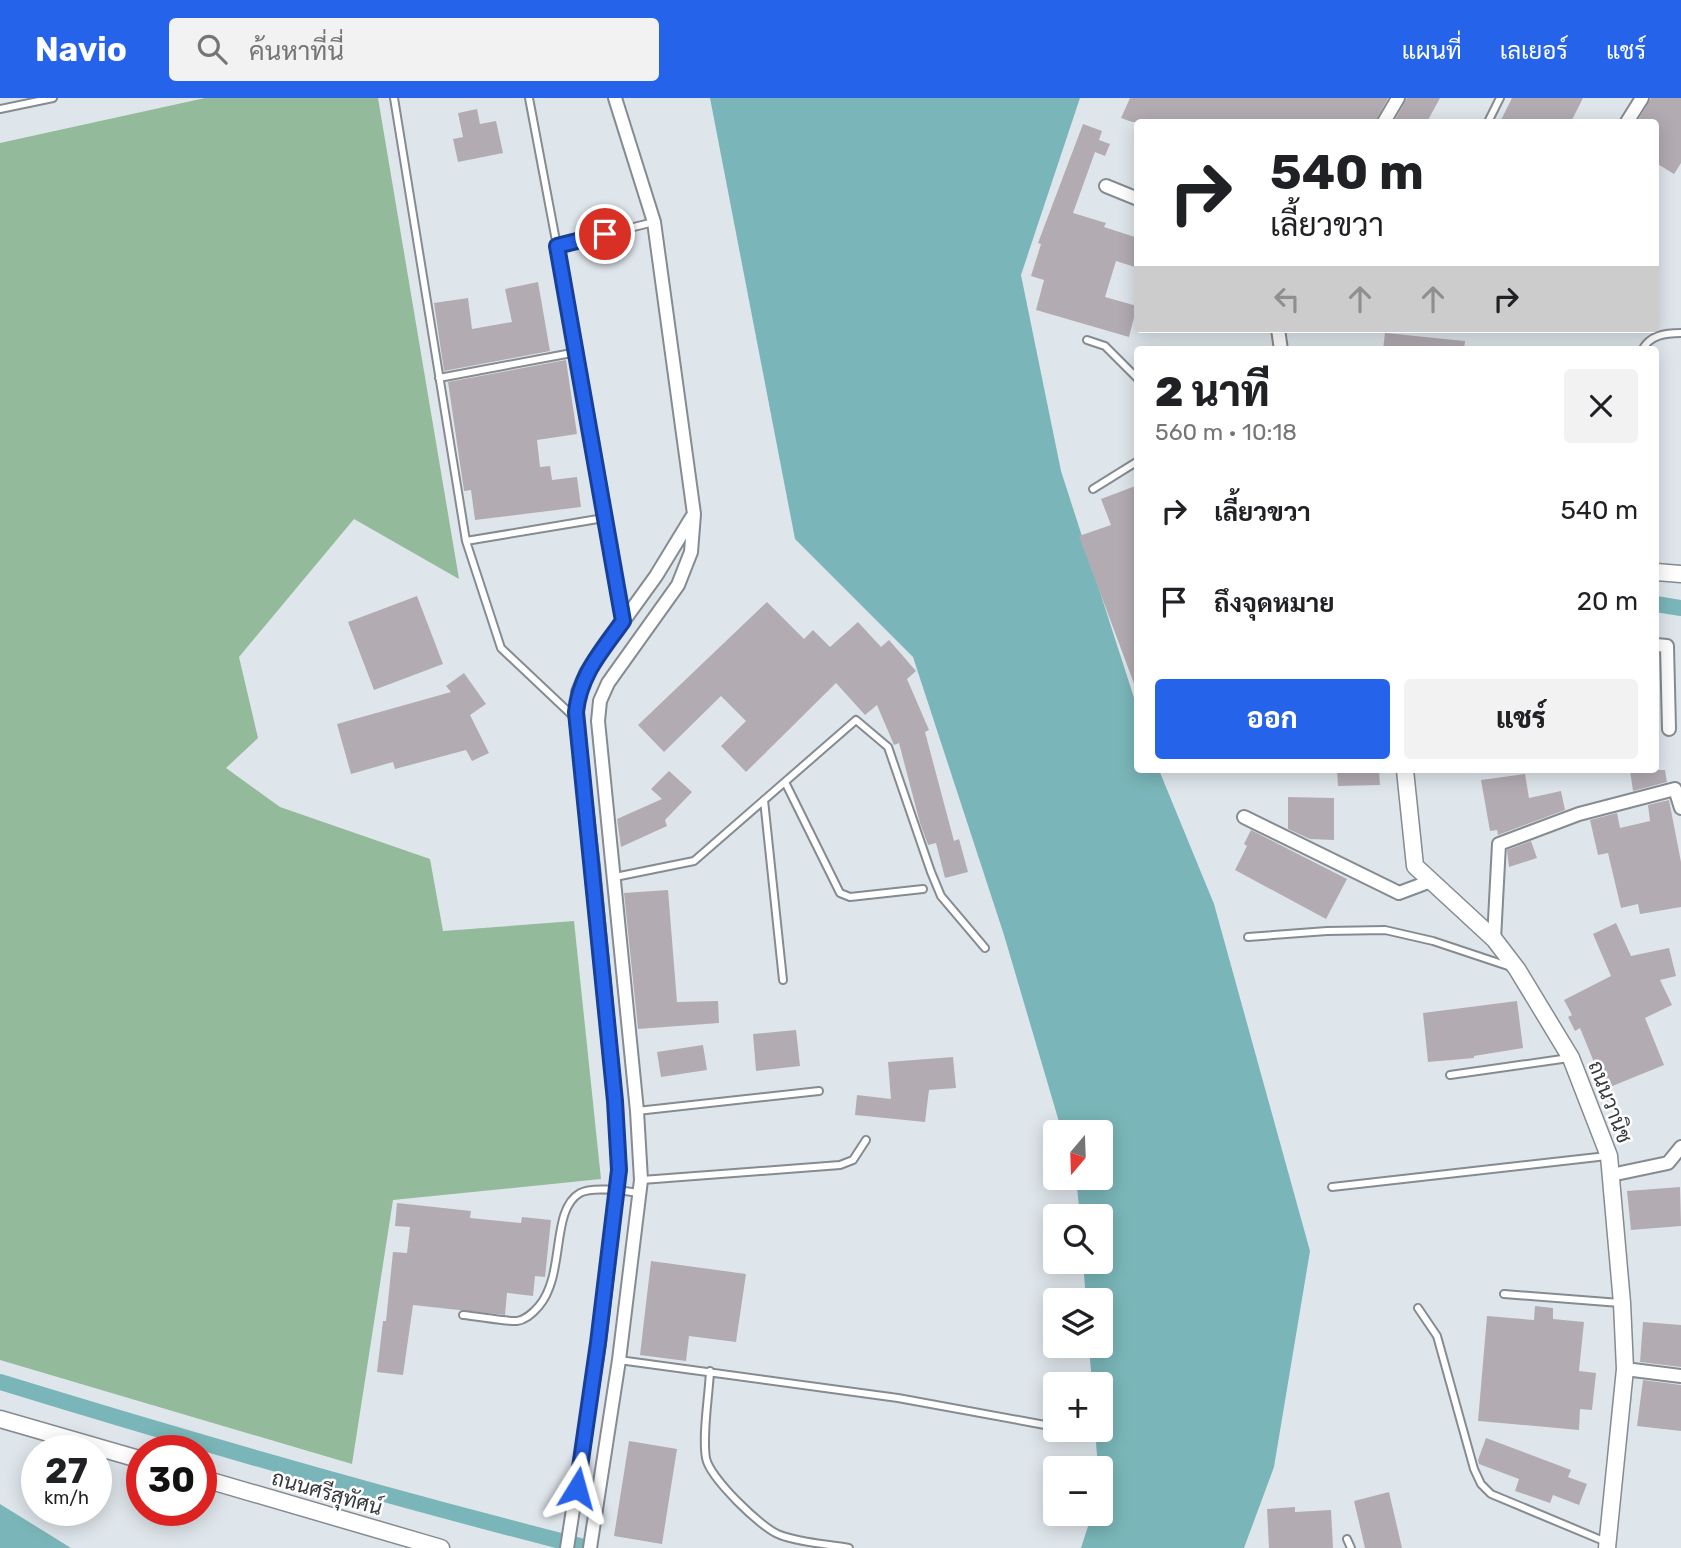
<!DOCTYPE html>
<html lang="th">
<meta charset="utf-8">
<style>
body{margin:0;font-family:Rubik,Sarabun,sans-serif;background:#f2f2f2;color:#202124;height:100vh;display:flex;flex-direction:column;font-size:26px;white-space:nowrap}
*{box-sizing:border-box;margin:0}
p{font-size:23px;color:#757577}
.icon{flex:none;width:38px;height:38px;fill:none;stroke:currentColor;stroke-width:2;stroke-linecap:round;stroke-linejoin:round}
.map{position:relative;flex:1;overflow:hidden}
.sheet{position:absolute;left:1134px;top:248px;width:525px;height:427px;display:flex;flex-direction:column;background:#fff;border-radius:7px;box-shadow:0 4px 18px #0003}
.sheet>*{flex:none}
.banner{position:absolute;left:1134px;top:21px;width:525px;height:214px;border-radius:7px;box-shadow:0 4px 18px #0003;background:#fff;color:#202124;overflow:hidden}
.needle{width:46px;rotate:199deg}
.fabs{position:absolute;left:1043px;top:1022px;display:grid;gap:14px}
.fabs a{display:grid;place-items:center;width:70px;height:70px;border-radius:7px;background:#fff;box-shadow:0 4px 18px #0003;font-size:35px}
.speed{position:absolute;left:21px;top:1337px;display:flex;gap:14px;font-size:35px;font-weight:700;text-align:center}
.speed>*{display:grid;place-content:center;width:91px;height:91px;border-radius:50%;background:#fff;box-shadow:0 4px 18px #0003;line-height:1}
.speed small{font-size:18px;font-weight:400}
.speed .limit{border:10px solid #d22;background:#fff;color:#111}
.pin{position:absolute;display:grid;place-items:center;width:60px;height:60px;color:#fff;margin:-30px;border:4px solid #fff;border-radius:50%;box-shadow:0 2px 7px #0007}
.me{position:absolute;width:77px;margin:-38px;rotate:8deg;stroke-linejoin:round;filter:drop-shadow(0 0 5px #0008)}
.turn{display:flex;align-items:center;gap:24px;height:147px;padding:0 21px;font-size:32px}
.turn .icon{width:91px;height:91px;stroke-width:2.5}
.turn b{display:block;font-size:49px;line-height:60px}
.lanes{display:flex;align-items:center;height:66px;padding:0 21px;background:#0003;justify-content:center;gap:35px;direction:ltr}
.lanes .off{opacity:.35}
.round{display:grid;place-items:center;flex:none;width:74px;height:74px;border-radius:7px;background:#f2f2f2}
.overview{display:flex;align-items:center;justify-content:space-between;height:119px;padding:0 21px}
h1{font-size:42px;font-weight:800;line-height:52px}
.button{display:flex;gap:14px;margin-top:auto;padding:14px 21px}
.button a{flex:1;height:80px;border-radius:7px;background:#2563eb;color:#fff;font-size:28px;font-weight:800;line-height:80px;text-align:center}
.button a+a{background:#f2f2f2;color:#202124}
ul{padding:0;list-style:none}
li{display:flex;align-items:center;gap:21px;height:91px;padding:0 21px}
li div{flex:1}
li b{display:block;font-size:26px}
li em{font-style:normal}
header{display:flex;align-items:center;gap:42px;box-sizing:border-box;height:98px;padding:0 35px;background:#2563eb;color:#fff}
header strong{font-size:33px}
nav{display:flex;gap:38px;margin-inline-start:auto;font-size:24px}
.search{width:490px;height:63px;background:#f2f2f2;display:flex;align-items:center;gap:18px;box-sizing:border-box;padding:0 24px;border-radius:7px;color:#757577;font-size:26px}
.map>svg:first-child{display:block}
.forest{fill:#93ba9a}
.water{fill:#7ab6b9}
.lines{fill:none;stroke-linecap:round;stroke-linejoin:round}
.canal{stroke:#7ab6b9;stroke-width:16}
.building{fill:#b2acb2}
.service-casing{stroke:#858b90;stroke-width:10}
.minor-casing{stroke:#858b90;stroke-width:16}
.tertiary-casing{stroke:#858b90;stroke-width:19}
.service{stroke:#fff;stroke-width:6}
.minor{stroke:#fff;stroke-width:12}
.tertiary{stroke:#fff;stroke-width:16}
.route-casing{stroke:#184099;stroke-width:18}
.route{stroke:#2563eb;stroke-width:12}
.labels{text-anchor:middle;stroke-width:5;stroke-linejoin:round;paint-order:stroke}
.street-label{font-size:21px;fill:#373a3c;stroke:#fff}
</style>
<header>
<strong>Navio</strong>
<div class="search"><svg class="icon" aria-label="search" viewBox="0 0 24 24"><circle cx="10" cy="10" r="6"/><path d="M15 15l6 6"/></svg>ค้นหาที่นี่</div>
<nav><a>แผนที่</a><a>เลเยอร์</a><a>แชร์</a></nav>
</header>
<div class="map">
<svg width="1681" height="1450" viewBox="0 0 1681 1450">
<rect width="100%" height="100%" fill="#dfe6eb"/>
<path class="forest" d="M205 0H378L459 481 354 421 239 559 258 640 226 670 280 709 430 761 443 833 574 823 601 1081 393 1102 352 1366 0 1262V45Z"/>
<path class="water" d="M710 0H1080L1021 177 1061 373 1137 609 1138 672H1159L1214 806 1310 1153 1274 1369 1244 1450H1081L1092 1416H1101V1370H1098L1095 1332H1101V1286H1092L1089 1248H1101V1202H1086L1083 1164H1101V1118H1080L1076 1080H1101V1034H1062L1004 837 913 559 795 441Z
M0 1406 71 1450H0Z"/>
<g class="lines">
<path class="canal" d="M1656 506 1681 510
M0 1284C195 1344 391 1400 588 1450"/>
</g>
<path class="building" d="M1130 0H1388L1375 24H1132L1121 20Z
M1407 0H1440L1427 24H1394Z
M1512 0H1583L1571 24H1500Z
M1651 0H1681V65L1674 76 1656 65V24H1637Z
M477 11 480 26 496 23 503 55 458 64 453 41 463 39 458 15Z
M1083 26 1102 33 1099 42 1110 46 1105 58 1095 54 1073 115 1106 125 1104 129 1138 140V170L1116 163 1105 199 1137 208 1129 239 1036 212 1044 182 1031 178 1041 146 1038 145Z
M538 184 550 253 444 273 434 205 468 200 472 231 512 224 505 191Z
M1385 235 1465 243 1464 252H1383Z
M566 262 577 336 537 342 540 369 550 368 552 382 577 379 581 409 475 422 471 392 464 393 448 284Z
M1138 387V591H1136L1079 438 1111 427 1101 401Z
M417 498 443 566 374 592 348 524Z
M767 504 804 541 813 532 830 549 858 524 881 549 889 542 916 573 907 581 929 632 925 634 954 743 959 741 968 774 945 780 936 745 928 747 920 725 899 645 894 647 877 607 865 617 836 585 746 674 721 648 746 623 721 598 664 654 638 627Z
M464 575 486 606 470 617 489 655 472 663 466 652 395 671 393 664 351 676 337 626 451 594 446 588Z
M1337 672H1379L1380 687 1338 688Z
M1630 672H1665L1667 684 1633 693Z
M669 673 692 694 665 722 667 728 621 749 617 721 662 701 651 691Z
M1525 676 1529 700 1561 693 1565 712 1498 737 1497 732 1490 733 1481 682Z
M1288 699 1334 700V742L1310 741 1288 731Z
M1669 702 1681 764V809L1640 816 1638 806 1621 810 1608 755 1598 757 1590 722 1617 715 1620 730 1650 723 1648 707Z
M1251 732 1347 781 1326 821 1235 772 1247 748 1244 746Z
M1531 743 1537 760 1509 769 1507 752Z
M668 792 677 904 718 903 719 925 638 931 624 795Z
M1616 825 1631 858 1669 850 1676 878 1660 882 1672 907 1645 920 1664 967 1605 991 1580 930 1575 933 1568 919 1572 917 1564 902 1611 878 1593 836Z
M1517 903 1523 950 1474 958V960L1428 964 1423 915Z
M796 932 800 968 756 973 753 936Z
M703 947 707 972 661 979 657 954Z
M953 959 956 990 929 992 925 1024 855 1017 857 997 891 1001 888 964Z
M1680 1089 1681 1128 1631 1132 1627 1093Z
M397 1105 471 1113 470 1120 521 1125 522 1119 551 1122 545 1179 535 1178 533 1198 507 1195 505 1217 413 1207 403 1277 377 1274 383 1223H386L393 1154 407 1155 410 1129 395 1128Z
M651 1163 746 1176 736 1244 689 1238 686 1263 640 1257Z
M1535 1208 1553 1210V1221L1584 1224 1579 1273 1596 1275 1592 1312 1580 1311 1579 1332 1478 1323 1487 1218 1534 1222Z
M1643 1224 1681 1227V1269L1640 1264Z
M1643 1282 1681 1287V1333L1637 1328Z
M1486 1340 1571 1372 1568 1379 1587 1386 1579 1407 1553 1397 1550 1405 1515 1393 1519 1381 1479 1366 1478 1362Z
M629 1343 677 1351 662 1446 614 1438Z
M1389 1394 1402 1450H1365L1354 1403Z
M1295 1409V1414L1331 1412 1333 1450H1269L1267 1411Z"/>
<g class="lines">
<g class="service-casing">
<path id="service" d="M394 0 466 443 501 550 574 619
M529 0 577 254 623 522
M0 11 53 0
M1488 24 1500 0
M557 148 654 124
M1087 242 1105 248 1138 281
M1642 252C1650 237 1665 235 1681 235
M439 280 577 254
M1093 391 1138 363
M466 443 604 420
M785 684 840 795 850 799 923 791
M764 702 783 882
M615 779 694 763 856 622 888 649 931 774 941 798 985 850
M1248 839 1327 833 1385 832 1433 843 1508 868
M1450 977 1569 960
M637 1013 819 993
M642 1082 840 1067 853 1062 866 1042
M1332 1089 1607 1058
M1504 1196 1620 1205
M1418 1210 1437 1238 1474 1371 1481 1386 1491 1396 1606 1444
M463 1217C477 1218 507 1224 517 1223 525 1222 534 1214 539 1208 566 1176 550 1112 580 1095 593 1088 624 1093 639 1095
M619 1262 898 1300 1045 1327
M710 1273C709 1297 702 1337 706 1360 709 1379 762 1431 780 1437 801 1445 827 1446 849 1450
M1347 1441 1351 1450"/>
</g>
<g class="minor-casing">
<path id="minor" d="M1384 24 1398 0
M1627 24 1642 0
M1106 88 1138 101
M1278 231 1281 252
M1656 547 1667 548 1669 631
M1244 719 1399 795 1431 783
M1494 841 1499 746 1579 716 1675 691 1681 710
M1611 1077 1668 1065 1681 1049
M1625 1271 1681 1278
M567 1450 599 1245 619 1072 615 1003 593 769 576 621 578 594 586 575 656 478 692 419
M590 1450 619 1262 641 1082 637 1013 598 623 600 603 608 585 678 487 691 454 694 416 654 124 615 0"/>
</g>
<g class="tertiary-casing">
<path id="tertiary" d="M1656 474 1681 476
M1405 672 1415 768 1494 841 1517 871 1571 960 1609 1058 1622 1205 1625 1271 1607 1450
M0 1321 142 1362
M201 1380 441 1450"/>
</g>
<use href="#service" class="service"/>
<use href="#minor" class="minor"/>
<use href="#tertiary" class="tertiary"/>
</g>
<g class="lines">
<g class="route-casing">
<path id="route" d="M577 1390 598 1245 619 1072 615 1003 576 614C580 576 602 553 623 523L557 148 605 136"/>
</g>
<use href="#route" class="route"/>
</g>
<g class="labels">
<g class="street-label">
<text transform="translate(1610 1004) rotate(69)" y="7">ถนนวานิช</text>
<text transform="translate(327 1395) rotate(16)" y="7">ถนนศรีสุทัศน์</text>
</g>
</g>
</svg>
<div class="fabs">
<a><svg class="needle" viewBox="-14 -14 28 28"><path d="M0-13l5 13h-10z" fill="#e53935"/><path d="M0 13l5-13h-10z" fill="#757577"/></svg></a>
<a><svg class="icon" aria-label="search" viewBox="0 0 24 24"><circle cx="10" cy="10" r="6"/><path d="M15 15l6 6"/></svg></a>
<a><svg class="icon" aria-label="layers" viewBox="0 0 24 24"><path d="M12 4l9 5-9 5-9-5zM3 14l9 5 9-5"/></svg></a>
<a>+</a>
<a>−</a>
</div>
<div class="speed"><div>27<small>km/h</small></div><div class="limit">30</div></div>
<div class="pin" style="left:605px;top:136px;background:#d93025"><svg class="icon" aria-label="arrive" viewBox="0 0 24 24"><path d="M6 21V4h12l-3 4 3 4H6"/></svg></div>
<svg class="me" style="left:577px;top:1390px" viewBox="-20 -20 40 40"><path d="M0-17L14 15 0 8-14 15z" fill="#2563eb" stroke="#fff" stroke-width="4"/></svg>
<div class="banner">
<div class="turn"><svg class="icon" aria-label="right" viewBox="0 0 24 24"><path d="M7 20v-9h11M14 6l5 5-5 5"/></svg><div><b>540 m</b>เลี้ยวขวา</div></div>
<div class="lanes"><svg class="icon off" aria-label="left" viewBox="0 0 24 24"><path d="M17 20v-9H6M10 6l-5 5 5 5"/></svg><svg class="icon off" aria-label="ahead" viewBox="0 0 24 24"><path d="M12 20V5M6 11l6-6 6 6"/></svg><svg class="icon off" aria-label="ahead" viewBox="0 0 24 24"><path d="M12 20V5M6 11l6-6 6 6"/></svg><svg class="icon" aria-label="right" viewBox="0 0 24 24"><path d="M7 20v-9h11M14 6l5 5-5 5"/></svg></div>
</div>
<section class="sheet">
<div class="overview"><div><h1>2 นาที</h1><p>560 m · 10:18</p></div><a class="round"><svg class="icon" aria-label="close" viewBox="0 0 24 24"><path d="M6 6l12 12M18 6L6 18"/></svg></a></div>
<ul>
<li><svg class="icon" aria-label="right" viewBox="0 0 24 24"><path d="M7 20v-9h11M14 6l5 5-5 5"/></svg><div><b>เลี้ยวขวา</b></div><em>540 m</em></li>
<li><svg class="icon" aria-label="arrive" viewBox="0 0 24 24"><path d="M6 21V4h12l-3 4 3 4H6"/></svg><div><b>ถึงจุดหมาย</b></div><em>20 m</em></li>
</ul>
<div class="button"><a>ออก</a><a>แชร์</a></div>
</section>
</div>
